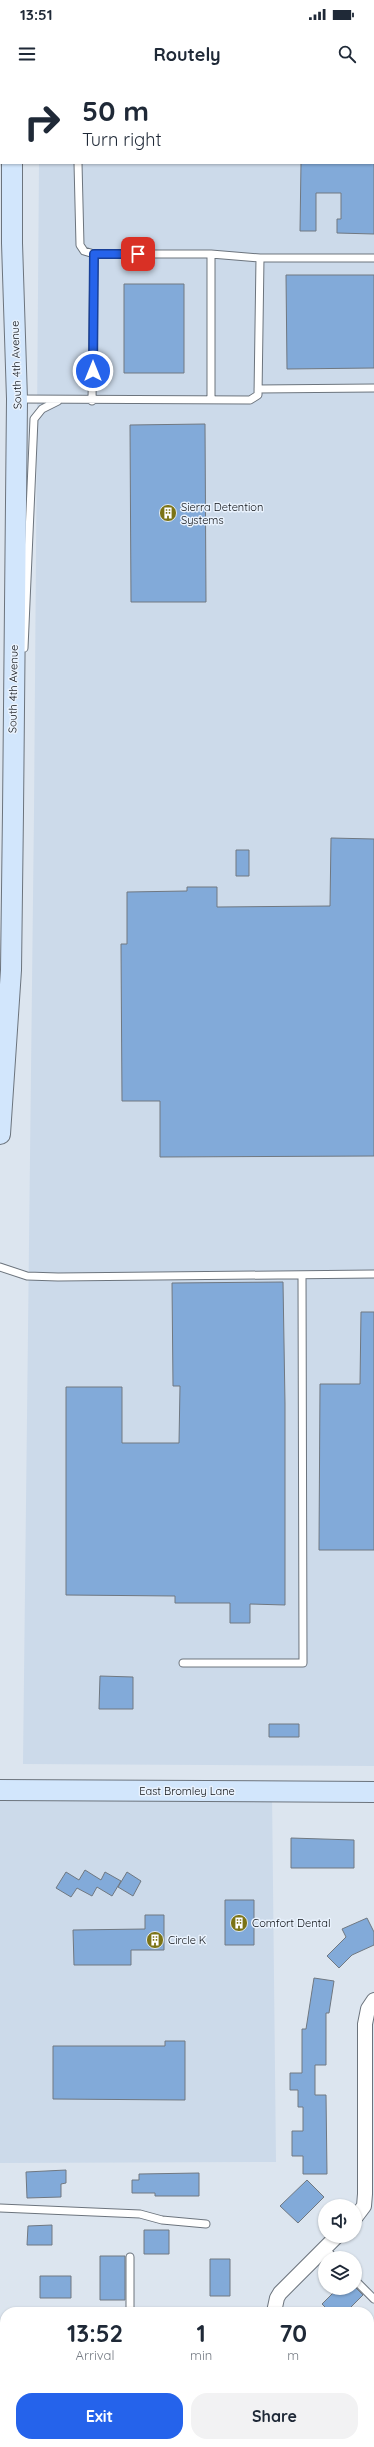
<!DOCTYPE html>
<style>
body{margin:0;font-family:Quicksand,sans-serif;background:#f2f2f3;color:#1f2937;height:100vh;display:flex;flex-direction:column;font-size:15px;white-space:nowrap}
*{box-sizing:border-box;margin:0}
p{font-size:13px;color:#747a83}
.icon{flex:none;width:22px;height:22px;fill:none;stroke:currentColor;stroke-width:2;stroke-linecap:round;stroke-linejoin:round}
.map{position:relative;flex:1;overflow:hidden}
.side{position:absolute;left:0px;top:2227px;width:374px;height:140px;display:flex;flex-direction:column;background:#fff;border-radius:16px 16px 0 0;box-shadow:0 1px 3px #0004}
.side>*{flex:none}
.top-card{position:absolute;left:0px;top:0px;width:374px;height:84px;box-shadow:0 1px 3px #0004;background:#fff;color:#1f2937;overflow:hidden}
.buttons{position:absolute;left:318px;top:2119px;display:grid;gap:8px}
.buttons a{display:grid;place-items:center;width:44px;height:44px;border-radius:50%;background:#fff;box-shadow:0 1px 3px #0004;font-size:20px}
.pin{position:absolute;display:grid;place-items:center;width:34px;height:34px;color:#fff;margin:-17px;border-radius:8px;box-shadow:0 2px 6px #0006}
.me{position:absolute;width:44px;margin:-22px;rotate:0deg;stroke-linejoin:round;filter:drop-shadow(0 0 3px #0008)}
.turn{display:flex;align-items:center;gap:14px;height:84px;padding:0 16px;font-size:18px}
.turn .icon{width:52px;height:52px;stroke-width:2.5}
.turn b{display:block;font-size:28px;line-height:34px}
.eta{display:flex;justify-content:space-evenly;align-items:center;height:68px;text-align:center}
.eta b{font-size:24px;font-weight:800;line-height:28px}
.primary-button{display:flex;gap:8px;margin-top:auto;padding:8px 16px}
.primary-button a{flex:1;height:46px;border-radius:16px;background:#2563eb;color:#fff;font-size:16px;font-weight:800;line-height:46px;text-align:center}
.primary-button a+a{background:#f2f2f3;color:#1f2937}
.status{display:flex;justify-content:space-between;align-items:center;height:28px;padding:0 20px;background:#fff;direction:ltr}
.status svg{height:11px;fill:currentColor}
header{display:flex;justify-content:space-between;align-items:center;height:52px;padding:0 16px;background:#fff;font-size:18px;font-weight:800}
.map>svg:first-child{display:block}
.built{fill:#ccdaea}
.building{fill:#82aad9;stroke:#707881}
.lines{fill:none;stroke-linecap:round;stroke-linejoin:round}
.lane-casing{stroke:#6c747d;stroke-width:9}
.street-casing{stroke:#6c747d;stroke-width:16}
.secondary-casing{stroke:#6c747d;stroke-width:22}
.lane{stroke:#fff;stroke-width:7}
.street{stroke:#fff;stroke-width:14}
.secondary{stroke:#d2e6fc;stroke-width:20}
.route-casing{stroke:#184099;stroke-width:10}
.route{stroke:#2563eb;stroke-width:7}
.labels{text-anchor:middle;stroke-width:3;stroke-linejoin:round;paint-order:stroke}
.street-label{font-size:11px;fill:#0d1014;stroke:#e9f2fd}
.poi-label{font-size:11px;fill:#0d1014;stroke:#e9f2fd;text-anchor:start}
</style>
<div class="status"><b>13:51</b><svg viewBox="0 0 49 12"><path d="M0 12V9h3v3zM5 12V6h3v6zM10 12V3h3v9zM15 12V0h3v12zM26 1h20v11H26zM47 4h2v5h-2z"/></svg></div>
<header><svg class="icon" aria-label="menu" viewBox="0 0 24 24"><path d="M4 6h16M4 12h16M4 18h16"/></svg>Routely<svg class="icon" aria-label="search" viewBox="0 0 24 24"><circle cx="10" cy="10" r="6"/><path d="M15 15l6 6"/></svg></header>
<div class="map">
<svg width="374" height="2367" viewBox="0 0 374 2367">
<rect width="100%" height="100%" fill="#dce5ef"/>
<path class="built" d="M39 0H374V1686L23 1684 34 732 39 83H373V1Z
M0 1710 272 1712 276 2082 0 2083Z"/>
<path class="building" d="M301 83H374V154L337 153V139H341V113H316V151H300Z
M286 195H374V288L287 289Z
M124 204H184V293H124Z
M205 344 206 522H131L130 345Z
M331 758 374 759V1076L160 1077V1021H122L121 864H127V812L187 811V807H217V827L330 826Z
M236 770H249V796H236Z
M283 1202 285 1324V1525L250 1524V1543H230V1523H175V1516L66 1515V1307H122V1363H179L180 1306H173L172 1203Z
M361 1232H374V1470H319L320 1304H360Z
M100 1596 133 1597V1629H99Z
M269 1644H299V1657H269Z
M291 1758 354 1760V1788H291Z
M85 1790 101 1800 105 1792 121 1801 112 1816 97 1807 92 1816 77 1808 71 1817 56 1808 66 1792 79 1800Z
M127 1792 141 1801 133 1816 118 1807Z
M225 1820H254V1865H225Z
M145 1835H164V1870H131V1885H74L73 1850 145 1849Z
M367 1838 374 1852V1865L352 1875 339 1888 327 1876 346 1857 342 1849Z
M314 1898 334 1901 329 1933H326V1985H315V2015H326L327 2094H303V2076H292V2051H303V2027H298V2010H290V1993H302V1949H306Z
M165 1961H185V2020L53 2019V1966H165Z
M66 2090V2103L61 2104V2117L27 2118 26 2092Z
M199 2093V2116H155V2113H132V2100H139V2094Z
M307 2100 324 2117 298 2143 280 2126Z
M52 2145V2165H27L28 2146Z
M144 2150H169V2174H144Z
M100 2176H125V2220H100Z
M210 2179H230V2216H210Z
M40 2196H71V2218H40Z
M338 2208H356L363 2215 346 2232H330L322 2224Z"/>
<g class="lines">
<g class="lane-casing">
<path id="lane" d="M78 83 80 165 84 171 94 174
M211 174 260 178H374
M258 309 374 308
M17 319 250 320 258 315 260 178
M92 321 94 174H211V320
M24 568 34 339 42 329 58 321
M0 1187 27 1196 58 1197 374 1194
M183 1583H303L302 1195
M0 2128 140 2134 162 2140 206 2144
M325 2168 334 2178
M130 2177V2232
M355 2200 374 2219
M130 2362V2367"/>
</g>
<g class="street-casing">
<path id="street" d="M355 2138 364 2126 365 2114V1944L368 1929 374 1920
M274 2232 277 2218 280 2213 337 2156
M274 2367V2362"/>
</g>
<g class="secondary-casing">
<path id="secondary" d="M12 0V1
M0 1054 11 890 13 732 17 319 12 163V83
M0 1710 374 1712"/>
</g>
<use href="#lane" class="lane"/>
<use href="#street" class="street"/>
<use href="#secondary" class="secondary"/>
</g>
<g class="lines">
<g class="route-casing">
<path id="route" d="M93 291 94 174H138"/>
</g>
<use href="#route" class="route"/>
</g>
<defs>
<g id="building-disc" transform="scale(0.9)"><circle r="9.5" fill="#7b7315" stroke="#e9f2fd"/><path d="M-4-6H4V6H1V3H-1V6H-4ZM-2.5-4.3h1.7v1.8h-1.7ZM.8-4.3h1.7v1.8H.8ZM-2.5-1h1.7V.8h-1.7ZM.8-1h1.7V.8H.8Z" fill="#fff"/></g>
</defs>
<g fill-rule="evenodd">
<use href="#building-disc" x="168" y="433"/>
<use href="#building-disc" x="239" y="1843"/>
<use href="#building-disc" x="155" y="1860"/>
</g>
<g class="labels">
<g class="street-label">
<text transform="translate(16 285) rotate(-92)" y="4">South 4th Avenue</text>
<text transform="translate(13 609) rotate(-89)" y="4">South 4th Avenue</text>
<text x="187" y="1715">East Bromley Lane</text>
</g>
<g class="poi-label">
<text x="181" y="431">Sierra Detention<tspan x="181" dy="13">Systems</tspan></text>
<text x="252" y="1847">Comfort Dental</text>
<text x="168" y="1864">Circle K</text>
</g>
</g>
</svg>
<div class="buttons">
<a><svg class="icon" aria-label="sound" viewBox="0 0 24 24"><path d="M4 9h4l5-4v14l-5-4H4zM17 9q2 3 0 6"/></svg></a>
<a><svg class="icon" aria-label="layers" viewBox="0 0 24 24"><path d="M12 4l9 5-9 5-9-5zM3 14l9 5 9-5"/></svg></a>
</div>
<div class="pin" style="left:138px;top:174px;background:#d93025"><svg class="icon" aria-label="arrive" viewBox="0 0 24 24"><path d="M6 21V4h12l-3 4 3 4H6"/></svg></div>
<svg class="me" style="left:93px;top:291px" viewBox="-20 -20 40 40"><circle r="17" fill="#2563eb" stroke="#fff" stroke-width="3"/><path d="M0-11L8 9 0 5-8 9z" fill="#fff"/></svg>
<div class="top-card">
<div class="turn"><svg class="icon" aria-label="right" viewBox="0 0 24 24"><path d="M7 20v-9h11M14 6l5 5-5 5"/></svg><div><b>50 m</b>Turn right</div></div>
</div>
<section class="side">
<div class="eta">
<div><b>13:52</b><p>Arrival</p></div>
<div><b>1</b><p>min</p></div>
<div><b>70</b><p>m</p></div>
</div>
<div class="primary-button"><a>Exit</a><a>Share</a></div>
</section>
</div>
